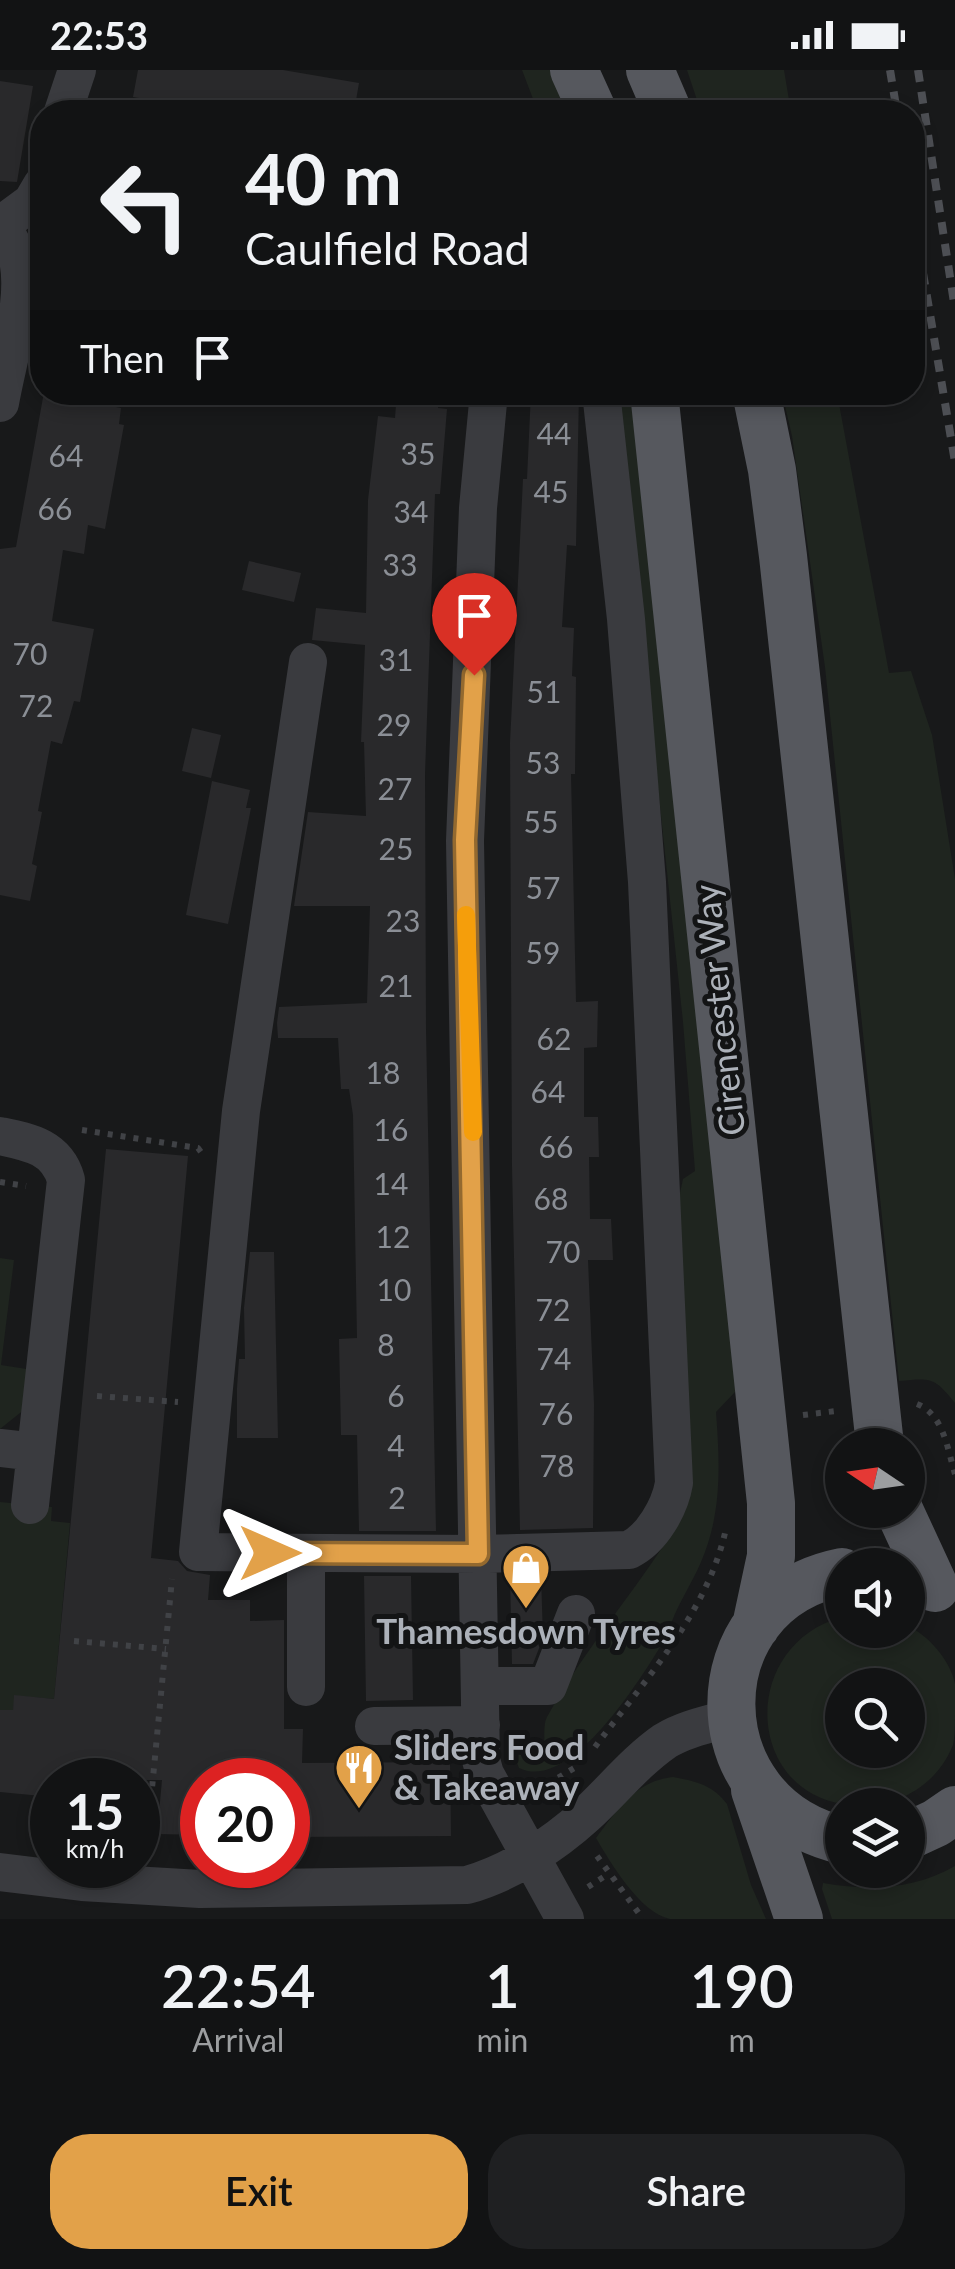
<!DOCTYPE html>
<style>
body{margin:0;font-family:Lato,sans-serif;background:#1f2022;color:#f1f3f6;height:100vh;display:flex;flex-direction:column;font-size:38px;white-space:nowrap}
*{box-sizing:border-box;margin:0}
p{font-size:32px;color:#9c9ea0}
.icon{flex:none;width:55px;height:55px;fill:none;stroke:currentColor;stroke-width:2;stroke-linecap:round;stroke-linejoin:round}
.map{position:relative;height:1849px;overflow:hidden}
.drawer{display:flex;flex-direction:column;background:#121314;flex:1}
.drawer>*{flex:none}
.banner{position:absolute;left:30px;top:30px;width:895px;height:305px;border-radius:40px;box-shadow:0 5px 15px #0003,0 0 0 2px #313234;background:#121314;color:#f1f3f6;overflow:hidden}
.needle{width:65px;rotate:283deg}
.fabs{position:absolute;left:825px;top:1358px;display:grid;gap:20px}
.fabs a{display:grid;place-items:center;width:100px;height:100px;border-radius:50%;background:#121314;box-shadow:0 5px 15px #0003,0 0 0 2px #313234;font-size:50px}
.speed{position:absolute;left:30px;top:1688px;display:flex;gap:20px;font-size:50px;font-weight:700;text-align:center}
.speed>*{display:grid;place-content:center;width:130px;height:130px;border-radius:50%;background:#121314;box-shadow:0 5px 15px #0003,0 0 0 2px #313234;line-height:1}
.speed small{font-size:25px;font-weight:400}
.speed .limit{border:15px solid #d22;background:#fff;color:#111}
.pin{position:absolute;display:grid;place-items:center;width:85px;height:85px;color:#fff;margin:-102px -42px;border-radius:50% 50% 50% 0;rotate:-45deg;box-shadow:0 0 10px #0007}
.pin .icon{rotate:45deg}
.me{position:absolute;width:110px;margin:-55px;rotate:90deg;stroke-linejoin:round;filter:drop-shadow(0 0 8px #0008)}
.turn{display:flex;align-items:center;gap:35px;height:210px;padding:0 50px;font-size:45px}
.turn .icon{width:130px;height:130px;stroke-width:2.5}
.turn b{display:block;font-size:70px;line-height:85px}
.then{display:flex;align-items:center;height:95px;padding:0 50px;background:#0003;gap:20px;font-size:38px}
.eta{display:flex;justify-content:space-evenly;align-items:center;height:170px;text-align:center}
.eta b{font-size:60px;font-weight:600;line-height:70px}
.cta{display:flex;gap:20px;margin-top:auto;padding:20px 50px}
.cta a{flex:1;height:115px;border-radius:40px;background:#e2a149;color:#111;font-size:40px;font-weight:600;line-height:115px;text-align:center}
.cta a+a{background:#1f2022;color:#f1f3f6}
.status{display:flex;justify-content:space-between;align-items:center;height:70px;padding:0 50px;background:#121314;direction:ltr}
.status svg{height:28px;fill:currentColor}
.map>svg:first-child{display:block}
.green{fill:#1f251f;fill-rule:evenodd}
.building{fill:#29292b}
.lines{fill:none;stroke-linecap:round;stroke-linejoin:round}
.path{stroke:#404246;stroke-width:6;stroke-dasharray:5 8;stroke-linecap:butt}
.minor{stroke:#3a3b3f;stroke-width:38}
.major{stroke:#56585e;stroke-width:48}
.rail{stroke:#4d4f54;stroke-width:8;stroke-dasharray:12 10;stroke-linecap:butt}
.route-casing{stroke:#93692f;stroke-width:25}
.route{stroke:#e2a149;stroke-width:18}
.slow{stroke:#f59e0b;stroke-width:18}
.labels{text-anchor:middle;stroke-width:10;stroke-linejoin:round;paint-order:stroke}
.number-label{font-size:30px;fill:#8b8f96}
.street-label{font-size:35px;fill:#acb1b9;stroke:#131415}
.poi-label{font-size:35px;font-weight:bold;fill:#acb1b9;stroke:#131415}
</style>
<div class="status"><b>22:53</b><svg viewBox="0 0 49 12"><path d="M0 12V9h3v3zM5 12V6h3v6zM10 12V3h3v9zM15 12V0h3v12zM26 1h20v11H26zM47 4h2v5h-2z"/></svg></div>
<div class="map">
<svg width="955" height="1849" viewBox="0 0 955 1849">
<rect width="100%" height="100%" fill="#18191a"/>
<path class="green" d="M522 0H553L570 42H538Z
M687 0H784L791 42H701Z
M616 323H634L736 1313 735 1322 716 1342C720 1394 722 1444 701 1492 691 1516 674 1539 668 1564 645 1602 572 1724 519 1698L511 1677 544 1678C545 1669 543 1654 547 1647 585 1578 639 1517 680 1450L676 1141 683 1109 695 1101 683 952Z
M782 323H837L889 603 911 601 932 665 955 809V1333C934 1307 932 1308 899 1311L825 597 792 366Z
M0 1188 14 1190 1 1295 33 1300 25 1339 0 1359Z
M0 1432 52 1437 51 1451 70 1453 54 1629 15 1626 13 1640H0Z
M842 1547V1560H908V1556C928 1565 951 1591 955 1614 955 1623 955 1634 955 1644 955 1654 955 1666 953 1675 935 1720 889 1742 842 1734 744 1717 741 1575 842 1547ZM842 1615H908V1680H842Z
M673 1707C695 1711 713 1715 727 1734L751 1815 766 1849C735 1849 699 1849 670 1849 640 1843 610 1792 596 1768 617 1740 635 1711 673 1707Z
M955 1796V1849H832L822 1819 823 1813C871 1821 912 1820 955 1796Z"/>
<path class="building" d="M138 0H283L359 13 354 42H221L133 27Z
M0 11 33 16 17 112 0 111Z
M44 322H91L89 332 121 338 119 354 124 355 105 459 88 455 84 484 63 480 52 551 94 559 80 632 74 631 62 674 51 671 38 741 42 742 32 794 37 796 30 831 0 825V479L16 477Z
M397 322H439L438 338 447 339 440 424H435L425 704 426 959 436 1461H359L357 1365H341L339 1269 357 1268 353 1045 349 1019H341L338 968H278L277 953 279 937 367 933 370 836H294L308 742 366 746 364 672H361L365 575 312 570 316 538 366 543 368 430 378 346 395 348Z
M531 322H579L576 476 567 475 562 557 574 558 572 606 576 607 575 704H571L576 932 598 931 597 977 584 978V1047H598L599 1087H589L590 1149H611L613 1190H588L594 1334 593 1458 520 1460 512 1096 510 673 523 409H527Z
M249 491 301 503 294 532 242 520Z
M192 658 221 665 211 708 182 701Z
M212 711 250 720 246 738H251L228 854 186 845Z
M106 1079 188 1086 151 1488 178 1491 187 1501 210 1505 208 1530H250V1551L284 1550V1659H303L302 1693 450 1692 451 1766 288 1767V1710H202V1765L157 1764 162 1710H52V1727L0 1722V1640H13L14 1625 54 1629Z
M250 1182H274L278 1368H237V1318L239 1289H245L244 1238Z
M541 1505 543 1568 533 1594H512L510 1506Z
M364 1506H411L413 1630 366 1631Z"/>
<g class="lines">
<path class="path" d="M82 1060 198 1078 201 1082
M0 1112 26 1116
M97 1326 178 1332
M917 1334C944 1345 947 1378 955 1404
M803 1345 836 1341
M74 1571 166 1579
M595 1677C644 1611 706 1544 725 1463
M536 1721 576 1697
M146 1781 172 1509
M597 1786 643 1849
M588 1817 608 1804"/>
<path class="minor" d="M63 42 77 0
M0 154C7 165 15 177 18 190 27 230 7 292 0 333
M1 155 32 132 42 115
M489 322 478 438 465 771 481 1690 485 1704 565 1849
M308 592 241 1041 198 1482 478 1484 629 1480C652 1469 670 1437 674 1413L647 812 626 549 601 322
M0 1066C29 1072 57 1077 66 1110L30 1435
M0 1378 36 1382
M306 1483V1617
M480 1616H548L576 1544
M374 1656 481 1655
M0 1802 82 1812 200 1819 467 1815C510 1803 553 1775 586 1745 612 1721 636 1691 665 1671 684 1659 709 1654 731 1648"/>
<path class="major" d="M574 0 593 42
M650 0 668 42
M654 322 771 1433V1486L756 1556
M756 322 772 400 783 486 880 1375
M899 1440 935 1518
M842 1502C693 1532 696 1736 842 1770
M755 1720 799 1849
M908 1766 936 1753 955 1740"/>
<path class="rail" d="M890 0 897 42
M918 0 955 239
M912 138 955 392"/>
</g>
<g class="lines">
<g class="route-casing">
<path id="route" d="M270 1483 478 1484 465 770 474 605"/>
</g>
<use href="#route" class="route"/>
<path class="slow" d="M466 845 473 1062"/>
</g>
<defs>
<g id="shop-pin" transform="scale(2.5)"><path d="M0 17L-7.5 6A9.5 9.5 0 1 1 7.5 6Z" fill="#e2a149" stroke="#131415"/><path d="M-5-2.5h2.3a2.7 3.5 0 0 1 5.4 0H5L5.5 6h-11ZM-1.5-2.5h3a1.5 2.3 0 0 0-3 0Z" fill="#fff"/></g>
<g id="restaurant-pin" transform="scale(2.5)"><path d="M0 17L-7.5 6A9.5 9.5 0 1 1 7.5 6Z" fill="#e2a149" stroke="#131415"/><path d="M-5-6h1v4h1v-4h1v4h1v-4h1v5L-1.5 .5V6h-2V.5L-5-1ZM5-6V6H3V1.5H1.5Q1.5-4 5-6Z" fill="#fff"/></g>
</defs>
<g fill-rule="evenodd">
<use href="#shop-pin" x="526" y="1498"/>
<use href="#restaurant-pin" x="359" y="1698"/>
</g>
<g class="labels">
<g class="number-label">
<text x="554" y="375">44</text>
<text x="418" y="395">35</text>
<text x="66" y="397">64</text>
<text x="551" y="433">45</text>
<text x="55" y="450">66</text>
<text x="411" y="453">34</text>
<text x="400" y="506">33</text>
<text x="30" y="595">70</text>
<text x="396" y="601">31</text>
<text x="544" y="633">51</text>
<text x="36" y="647">72</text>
<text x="394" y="666">29</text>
<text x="543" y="704">53</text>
<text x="395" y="730">27</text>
<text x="541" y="763">55</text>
<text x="396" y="790">25</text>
<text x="543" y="829">57</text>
<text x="403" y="862">23</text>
<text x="543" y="894">59</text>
<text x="396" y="927">21</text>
<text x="554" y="980">62</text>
<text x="383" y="1014">18</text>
<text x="548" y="1033">64</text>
<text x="391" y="1071">16</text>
<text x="556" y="1088">66</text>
<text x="391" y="1125">14</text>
<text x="551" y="1140">68</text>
<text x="393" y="1178">12</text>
<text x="563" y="1193">70</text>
<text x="394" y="1231">10</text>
<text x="553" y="1251">72</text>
<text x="386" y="1286">8</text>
<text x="554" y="1300">74</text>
<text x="396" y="1337">6</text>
<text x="556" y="1355">76</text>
<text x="396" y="1387">4</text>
<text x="557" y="1407">78</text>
<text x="397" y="1439">2</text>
</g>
<g class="street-label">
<text transform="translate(720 940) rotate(-96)" y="12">Cirencester Way</text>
</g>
<g class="poi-label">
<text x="526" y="1574">Thamesdown Tyres</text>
<text x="394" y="1690" text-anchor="start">Sliders Food<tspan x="394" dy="40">&amp; Takeaway</tspan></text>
</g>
</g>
</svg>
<div class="fabs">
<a><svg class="needle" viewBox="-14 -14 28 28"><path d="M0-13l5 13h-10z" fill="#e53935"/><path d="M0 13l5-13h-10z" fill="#9c9ea0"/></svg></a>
<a><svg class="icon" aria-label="sound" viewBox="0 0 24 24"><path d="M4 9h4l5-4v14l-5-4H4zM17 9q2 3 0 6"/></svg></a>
<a><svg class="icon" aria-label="search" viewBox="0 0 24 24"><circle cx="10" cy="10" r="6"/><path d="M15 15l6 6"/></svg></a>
<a><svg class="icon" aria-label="layers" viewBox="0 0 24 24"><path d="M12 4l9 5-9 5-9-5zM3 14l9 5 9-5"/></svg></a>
</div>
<div class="speed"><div>15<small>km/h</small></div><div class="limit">20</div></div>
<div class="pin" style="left:474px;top:605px;background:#d93025"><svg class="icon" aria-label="arrive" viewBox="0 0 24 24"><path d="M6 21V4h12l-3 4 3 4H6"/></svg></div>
<svg class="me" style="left:270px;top:1483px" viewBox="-20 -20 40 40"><path d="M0-17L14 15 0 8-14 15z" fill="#e2a149" stroke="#fff" stroke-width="4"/></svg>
<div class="banner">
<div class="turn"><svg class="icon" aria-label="left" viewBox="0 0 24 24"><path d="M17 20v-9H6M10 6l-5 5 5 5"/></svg><div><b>40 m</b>Caulfield Road</div></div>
<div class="then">Then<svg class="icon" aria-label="arrive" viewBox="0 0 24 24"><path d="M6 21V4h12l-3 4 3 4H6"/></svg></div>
</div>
</div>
<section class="drawer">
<div class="eta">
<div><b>22:54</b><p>Arrival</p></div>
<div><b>1</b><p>min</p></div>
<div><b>190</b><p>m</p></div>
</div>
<div class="cta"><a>Exit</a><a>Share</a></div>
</section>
